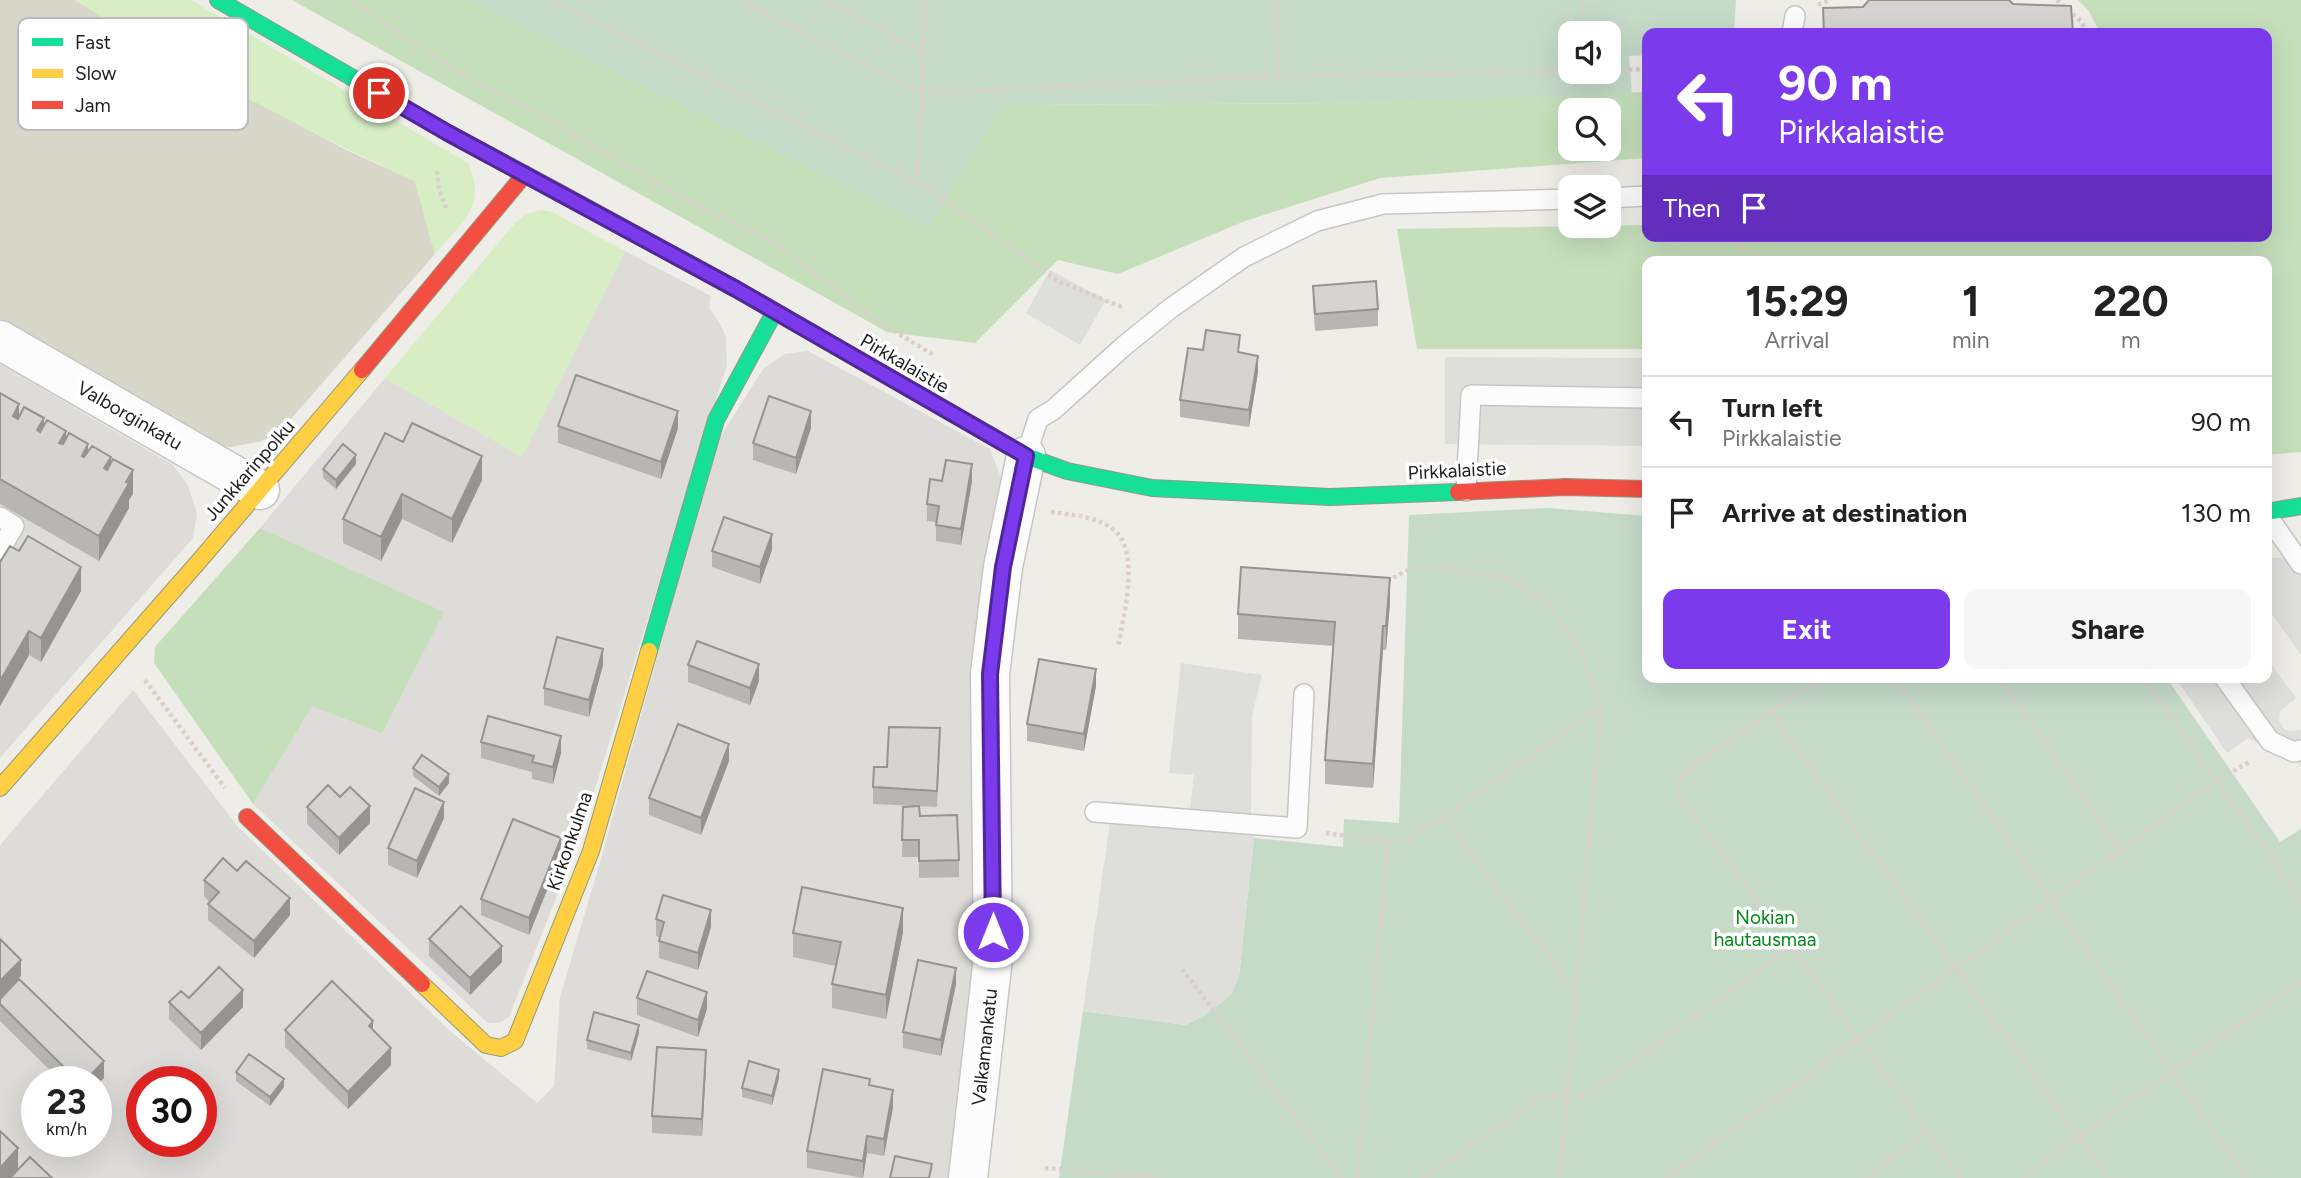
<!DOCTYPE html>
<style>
body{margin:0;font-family:Figtree,sans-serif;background:#f6f6f6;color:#222;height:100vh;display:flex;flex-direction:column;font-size:26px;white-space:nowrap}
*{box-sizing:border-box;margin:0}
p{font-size:23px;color:#767676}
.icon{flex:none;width:38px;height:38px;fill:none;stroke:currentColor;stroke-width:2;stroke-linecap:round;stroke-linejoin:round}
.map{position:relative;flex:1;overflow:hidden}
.side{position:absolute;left:1642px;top:256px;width:630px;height:427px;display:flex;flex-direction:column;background:#fff;border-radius:14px;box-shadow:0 7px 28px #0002}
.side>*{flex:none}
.hud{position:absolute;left:1642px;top:28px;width:630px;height:214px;border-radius:14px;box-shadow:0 7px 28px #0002;background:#7c3aed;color:#fff;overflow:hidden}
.controls{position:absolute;left:1558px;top:21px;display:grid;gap:14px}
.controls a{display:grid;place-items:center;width:63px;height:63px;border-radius:14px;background:#fff;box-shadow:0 7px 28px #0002;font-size:35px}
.speed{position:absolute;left:21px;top:1066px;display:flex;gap:14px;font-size:35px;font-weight:700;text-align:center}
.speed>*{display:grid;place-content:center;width:91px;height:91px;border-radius:50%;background:#fff;box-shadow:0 7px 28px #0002;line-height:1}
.speed small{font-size:18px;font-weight:400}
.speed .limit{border:10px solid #d22;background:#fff;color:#111}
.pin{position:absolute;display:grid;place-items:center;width:60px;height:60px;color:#fff;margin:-30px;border:4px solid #fff;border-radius:50%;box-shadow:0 2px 7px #0007}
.me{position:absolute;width:77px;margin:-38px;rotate:0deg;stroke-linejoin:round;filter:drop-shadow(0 0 5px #0008)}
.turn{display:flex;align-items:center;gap:24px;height:147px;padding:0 21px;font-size:32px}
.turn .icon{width:91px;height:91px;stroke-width:2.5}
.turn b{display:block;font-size:49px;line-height:60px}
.then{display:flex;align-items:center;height:66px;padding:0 21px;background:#0003;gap:14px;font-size:26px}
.eta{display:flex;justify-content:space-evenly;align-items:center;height:119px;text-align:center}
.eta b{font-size:42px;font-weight:700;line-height:49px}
.action{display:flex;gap:14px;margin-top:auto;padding:14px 21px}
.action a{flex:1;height:80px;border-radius:14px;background:#7c3aed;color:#fff;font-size:28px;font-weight:700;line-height:80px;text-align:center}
.action a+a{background:#f6f6f6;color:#222}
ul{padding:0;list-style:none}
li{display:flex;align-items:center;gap:21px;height:91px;padding:0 21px;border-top:2px solid #e0e0e0}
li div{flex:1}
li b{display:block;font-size:26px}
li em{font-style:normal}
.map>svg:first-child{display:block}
.residential{fill:#dddcd9;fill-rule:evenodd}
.construction{fill:#d7d8c9}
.grass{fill:#d7eec4}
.forest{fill:#c5dfbb;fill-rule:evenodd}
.cemetery{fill:#c5dbc8;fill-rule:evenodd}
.parking{fill:#dededb}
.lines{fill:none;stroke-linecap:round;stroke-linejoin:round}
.lane-casing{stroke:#c6c6c4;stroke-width:22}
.street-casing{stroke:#c6c6c4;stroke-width:41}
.fast-casing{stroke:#95997f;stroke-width:18}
.slow-casing{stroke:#95997f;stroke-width:18}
.jam-casing{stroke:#95997f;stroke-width:18}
.path{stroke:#dcceca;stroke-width:4.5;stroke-dasharray:3.5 3.5;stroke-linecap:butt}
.lane{stroke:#fcfcfc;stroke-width:19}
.street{stroke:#fcfcfc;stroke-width:38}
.fast{stroke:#16e098;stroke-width:16}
.slow{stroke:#ffcf43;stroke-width:16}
.jam{stroke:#f24e42;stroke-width:16}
.wall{fill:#b8b6b3}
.shaded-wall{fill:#969492}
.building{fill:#d6d4d0;stroke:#969492;stroke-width:2}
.route-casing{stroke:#51269a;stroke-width:18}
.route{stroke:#7c3aed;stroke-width:12}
.labels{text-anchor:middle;stroke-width:7;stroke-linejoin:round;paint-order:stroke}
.street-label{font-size:19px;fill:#1f1f1f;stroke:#fff}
.park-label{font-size:19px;fill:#018918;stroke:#fff}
.key{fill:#fff;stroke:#bcbcbc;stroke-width:2}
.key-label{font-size:19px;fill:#1f1f1f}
</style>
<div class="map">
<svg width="2301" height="1178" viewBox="0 0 2301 1178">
<rect width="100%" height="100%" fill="#eeede8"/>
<path class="residential" d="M625 251 711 296 709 308 719 322 726 337 727 365 579 840 509 1017 499 1023H488L253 804 312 705 443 612 260 528 385 378 522 456Z
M808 351 990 449 1002 480 980 958 958 1133 949 1178H0V845L133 690 238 827 450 1031 537 1103 554 1086 560 997 601 859 717 442 763 369 785 354ZM37 1082H96V1141H37ZM142 1082H201V1141H142Z
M0 364 173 465 188 485 197 514 193 538 0 758Z"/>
<path class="construction" d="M0 0H75L145 42 346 150 415 181 435 254 277 435 258 442 230 447 209 444 0 319Z"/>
<path class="grass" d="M75 0H191L468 163C488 206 461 223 435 254L415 181C298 128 185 66 75 0Z
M542 210 552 212 625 251 522 457 385 378 515 223 526 214Z"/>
<path class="forest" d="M292 0H468L930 226 1000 105 1336 103 1647 92V158L1380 178 1245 221 1118 274 1058 260 975 343 887 332ZM1570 110H1608V149H1570Z
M2078 0H2301V452L2266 455V261H1647V349H1417L1397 229 1647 225V236H2266V33H2100L2089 11Z
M260 528 444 612 382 733 312 706 253 804 154 663 155 647Z"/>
<path class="cemetery" d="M468 0H1736L1734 33H1647V55L1629 56 1632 94 1336 103 1001 105 930 227ZM1570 33H1608V72H1570Z
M1548 508 1647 516V677H2166L2280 842 2301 829V1178H1059L1083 1011 1185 1025 1205 1015 1221 1003 1232 993 1239 976 1254 838 1343 847 1344 819 1399 823 1409 515Z"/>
<path class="parking" d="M1050 270 1106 300 1080 345 1026 313Z
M1445 357 1647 358V446L1445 444Z
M2301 557V655L2266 606V574L2267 558Z
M2266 657 2296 698 2280 711 2279 721 2285 730 2297 731 2301 729V765L2248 738 2227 753 2175 677H2266Z
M1181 663 1262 675 1252 716 1251 812 1254 838 1239 976 1232 993 1221 1003 1205 1015 1185 1025 1083 1011 1113 801 1190 809 1194 775 1169 773Z"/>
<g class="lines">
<g class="lane-casing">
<path id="lane" d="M1792 33 1795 16
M1608 198 1647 196
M1026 456 1038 419 1053 410 1124 346 1171 308 1244 257 1317 221 1383 204 1570 199
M1466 491 1471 395 1647 398
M2266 514 2301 564
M0 517 14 526 0 550
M2224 677 2270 741 2294 752 2301 750
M1095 812 1297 828 1304 694"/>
</g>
<g class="street-casing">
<path id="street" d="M0 340 260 490
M968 1178 993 958 990 674 1003 567 1026 456"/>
</g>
<g class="fast-casing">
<path id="fast" d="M218 0 448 133 558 192
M866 364 1026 456 1067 471 1152 488 1330 497 1458 492
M2266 512 2301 506
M649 651 716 420 774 313"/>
</g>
<g class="slow-casing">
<path id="slow" d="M558 192 736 289 866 364
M0 788 200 560 362 370
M422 984 486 1045 501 1048 515 1041 591 851 649 651"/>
</g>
<g class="jam-casing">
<path id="jam" d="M362 370 525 174
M1458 492 1565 487 1647 489
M247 817 422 984"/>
</g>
<path class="path" d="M351 0 452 68 542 116 692 203 772 241 875 319 935 356
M551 0 917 181 923 93 740 0
M825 0 924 53
M924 0 923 93 1278 76 1570 72
M1276 0 1278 76
M1582 0 1584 33
M2057 0 2081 21 2087 33
M1818 5 1830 0
M1608 71 1647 69
M437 171 439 189 447 210
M917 181 1058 281 1124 308
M1721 236 1768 261
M1051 512C1071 515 1098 516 1114 530 1141 552 1123 618 1118 647
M1387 581 1408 570 1434 567 1501 577 1543 598 1582 652 1601 707 1560 1178
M1894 677 2247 1178
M1999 677 2121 851
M2143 677 2216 781 2251 761
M145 680 225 788
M1771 713 2079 1137 2301 981
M1444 817 1576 993
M1326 833 1389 842 1409 839 1444 817 1601 707
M1182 969 1342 1178
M1045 1168 1158 1178
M1357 1178 1389 842
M1423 1178 1541 1098 1585 1096 1790 948
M1667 1178 1859 1038 1680 797 1677 785 1684 773 1822 677
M1866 1178 1927 1132
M1961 1178 1859 1038 2216 781 2301 899
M2023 1178 2079 1137 2109 1178"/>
<use href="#lane" class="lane"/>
<use href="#street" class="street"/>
<use href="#fast" class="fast"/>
<use href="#slow" class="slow"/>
<use href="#jam" class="jam"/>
</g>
<path class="wall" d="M1313 286 1378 309V326L1315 331 1313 303Z
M1203 350 1240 353 1258 372 1249 427 1180 417V400Z
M0 393 19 415 44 425 66 439 111 463 133 494 129 500V508L99 561 0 504Z
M558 426 678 428 661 479 558 443Z
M811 428 796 474 753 460V443Z
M385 433 482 480 452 543 402 519 381 561 343 543V519Z
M356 464 336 489 323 478V469Z
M942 481H972L961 545 936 541V522L927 521V504Z
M772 550 760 584 712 567V551Z
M0 562 81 591 41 662 29 655 0 706Z
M1390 603 1386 650H1383L1373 788 1325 784V760L1334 646 1238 639V614Z
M603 665 589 717 544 705V688Z
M688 665 759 681 750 705 688 682Z
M1096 686 1084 751 1027 741V724Z
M481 742 561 753 553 784 532 779V772L481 758Z
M940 745 937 807 873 804V787L887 767Z
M729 761 701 835 649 815V798Z
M413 768 449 783 439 796 413 776Z
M307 807 370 823 339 855 307 824Z
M903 807 920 816 959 860V877L919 878V857H902Z
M444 818 417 878 388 865V848Z
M561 855 529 935 481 915V899Z
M204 880 290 915 254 958 208 920V904L210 902 204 896Z
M656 919 711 927 698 970 659 958V941L660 938 656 936Z
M903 932 886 1019 832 1008V984L836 966 793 957V933Z
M429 939 502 962 470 995 429 956Z
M956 984 941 1056 903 1048V1032Z
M189 998 243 1007 201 1050 169 1019V1002Z
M637 998 707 1009 698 1037 637 1015Z
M0 999 104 1078 96 1082H62L0 1021Z
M285 1030 373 1031 391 1065 348 1109 285 1047Z
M639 1033 631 1061 587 1049V1040Z
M706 1067 702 1136 652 1133V1116Z
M236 1072 284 1087 270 1106 236 1081Z
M779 1078 772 1105 742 1097V1088Z
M870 1086 893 1107 884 1156 867 1153 863 1178 807 1168V1151Z"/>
<path class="shaded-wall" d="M1258 356V372L1249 427V410Z
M19 404V429L13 416Z
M678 411V428L661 479V462Z
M811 411V428L796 474V458Z
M44 418V443L37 430Z
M66 431V456L59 443Z
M88 444V469L82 456Z
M356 455V464L336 489V480Z
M482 456V480L452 543V519Z
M111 457V481L104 468Z
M972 464V481L961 545V529Z
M133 470V494L129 500V508L99 561V536Z
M402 494V519L381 561V537Z
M772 534V550L760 584V567Z
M81 567V591L41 662V638Z
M1390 578V603L1386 650V626Z
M1383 626V650L1373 788V764Z
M29 631V655L0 706V681Z
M603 649V665L589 717V700Z
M759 664V681L750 705V688Z
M1096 669V686L1084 751V734Z
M561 736V753L553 784V767Z
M729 744V761L701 835V818Z
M449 774V783L439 796V787Z
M444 802V818L417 878V861Z
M370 806V823L339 855V838Z
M561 838V855L529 935V918Z
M290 898V915L254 958V941Z
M903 908V932L886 1019V995Z
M711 910V927L698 970V953Z
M502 946V962L470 995V978Z
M21 960V976L0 998V981Z
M956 968V984L941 1056V1040Z
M243 990V1007L201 1050V1033Z
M707 992V1009L698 1037V1020Z
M373 1021V1038L369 1026Z
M639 1025V1033L631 1061V1053Z
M391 1048V1065L348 1109V1092Z
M706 1050V1067L702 1136V1119Z
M104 1061V1078L96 1086V1082H84Z
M779 1070V1078L772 1105V1096Z
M284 1079V1087L270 1106V1097Z
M893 1090V1107L884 1156V1139Z
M867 1136V1153L863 1178V1161Z
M18 1148V1173L13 1178H0V1168Z"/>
<path class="building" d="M1869 0H2009L2013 4 2071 6 2073 33H1824L1823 8 1863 7Z
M1376 281 1378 309 1315 314 1313 286Z
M1206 330 1240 335 1238 352 1258 356 1249 410 1180 400 1188 348 1203 350Z
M576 375 678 411 661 462 558 426Z
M0 393 19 404 13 416 18 419 24 407 44 418 37 430 40 432 47 420 66 431 59 443 63 444 69 433 88 444 82 456 84 457 92 446 111 457 104 468 107 470 113 459 133 470 126 482 129 483 99 536 0 479Z
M769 396 811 411 796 458 753 443Z
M412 423 482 456 452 519 402 494 381 537 343 519 385 433 403 442Z
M343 444 356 455 336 480 323 469Z
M946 460 972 464 961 529 936 525 939 506 927 504 930 479 942 481Z
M724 517 772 534 760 567 712 551Z
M28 536 81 567 41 638 29 631 0 681V562L10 546 19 551Z
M1241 567 1390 578 1386 626H1383L1373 764 1325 760 1335 622 1238 614Z
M557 637 603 649 589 700 544 688Z
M697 641 759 664 750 688 688 665Z
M1039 659 1096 669 1084 734 1027 724Z
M488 716 561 736 553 767 532 762 534 756 481 742Z
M678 724 729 744 701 818 649 798Z
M889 727 940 728 937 791 873 787 874 767H887Z
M422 755 449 774 439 787 413 768Z
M328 785 340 797 350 787 370 806 339 838 307 807Z
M415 788 444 802 417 861 388 848Z
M919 806 920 816 957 815 959 860 919 861V840H902L903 807Z
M513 819 561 838 529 918 481 899Z
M223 858 237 871 246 861 290 898 254 941 208 904 219 892 204 880Z
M802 887 903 908 886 995 832 984 841 942 793 933Z
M663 895 711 910 698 953 659 941 664 922 656 919Z
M461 906 502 946 470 978 429 939Z
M0 939 21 960 0 981Z
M918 960 956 968 941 1040 903 1032Z
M219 967 243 990 201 1033 169 1002 181 991 189 998Z
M647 971 707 992 698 1020 637 998Z
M19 979 104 1061 84 1082H79L0 1004V999Z
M332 981 373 1021 369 1026 391 1048 348 1092 285 1030Z
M594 1012 639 1025 631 1053 587 1040Z
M657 1047 706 1050 702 1119 652 1116Z
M249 1054 284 1079 270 1097 236 1072Z
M749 1061 779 1070 772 1096 742 1088Z
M823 1069 870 1079 869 1085 893 1090 884 1139 867 1136 863 1161 807 1151Z
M0 1131 18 1148 0 1168Z
M895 1156 932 1164 929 1178H890Z
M30 1157 52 1178H10Z"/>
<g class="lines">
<g class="route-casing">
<path id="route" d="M379 93 448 133 736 289 1026 456 1003 567 990 674 993 932"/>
</g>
<use href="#route" class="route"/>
</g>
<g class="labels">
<g class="street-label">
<text transform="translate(905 363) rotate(30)" y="7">Pirkkalaistie</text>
<text transform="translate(130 415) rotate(30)" y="7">Valborginkatu</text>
<text transform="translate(249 470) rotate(-49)" y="7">Junkkarinpolku</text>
<text transform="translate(1457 470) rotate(-3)" y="7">Pirkkalaistie</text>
<text transform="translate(569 841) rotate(-71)" y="7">Kirkonkulma</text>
<text transform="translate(984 1047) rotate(-84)" y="7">Valkamankatu</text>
</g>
<g class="park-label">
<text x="1765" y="924">Nokian<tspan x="1765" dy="22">hautausmaa</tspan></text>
</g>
</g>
<rect x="18" y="18" width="230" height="112" rx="10" class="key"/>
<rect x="32" y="38" width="31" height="8" fill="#16e098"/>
<rect x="32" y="69" width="31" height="9" fill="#ffcf43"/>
<rect x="32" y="101" width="31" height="8" fill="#f24e42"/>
<g class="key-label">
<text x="75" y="49">Fast</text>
<text x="75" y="80">Slow</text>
<text x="75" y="112">Jam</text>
</g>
</svg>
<div class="controls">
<a><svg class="icon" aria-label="sound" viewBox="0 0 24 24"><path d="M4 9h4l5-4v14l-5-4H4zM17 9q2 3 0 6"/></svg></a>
<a><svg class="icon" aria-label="search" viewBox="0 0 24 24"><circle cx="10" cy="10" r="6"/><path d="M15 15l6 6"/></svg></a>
<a><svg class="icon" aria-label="layers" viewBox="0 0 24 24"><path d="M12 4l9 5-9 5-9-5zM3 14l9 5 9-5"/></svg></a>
</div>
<div class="speed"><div>23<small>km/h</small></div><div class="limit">30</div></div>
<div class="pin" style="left:379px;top:93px;background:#d93025"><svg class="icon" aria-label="arrive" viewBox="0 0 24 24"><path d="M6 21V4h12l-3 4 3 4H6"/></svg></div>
<svg class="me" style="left:993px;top:932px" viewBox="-20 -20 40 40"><circle r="17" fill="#7c3aed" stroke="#fff" stroke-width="3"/><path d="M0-11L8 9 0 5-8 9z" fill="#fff"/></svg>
<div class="hud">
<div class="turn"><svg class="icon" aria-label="left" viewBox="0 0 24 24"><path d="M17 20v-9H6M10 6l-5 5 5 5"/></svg><div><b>90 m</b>Pirkkalaistie</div></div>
<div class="then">Then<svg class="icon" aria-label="arrive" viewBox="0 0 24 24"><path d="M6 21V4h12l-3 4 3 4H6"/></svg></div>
</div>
<section class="side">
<div class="eta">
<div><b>15:29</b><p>Arrival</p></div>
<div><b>1</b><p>min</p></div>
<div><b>220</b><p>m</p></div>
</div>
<ul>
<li><svg class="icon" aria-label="left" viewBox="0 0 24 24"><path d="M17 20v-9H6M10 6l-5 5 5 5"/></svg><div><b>Turn left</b><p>Pirkkalaistie</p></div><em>90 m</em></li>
<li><svg class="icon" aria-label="arrive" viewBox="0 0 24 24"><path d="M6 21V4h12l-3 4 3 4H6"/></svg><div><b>Arrive at destination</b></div><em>130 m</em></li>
</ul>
<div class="action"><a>Exit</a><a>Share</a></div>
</section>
</div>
